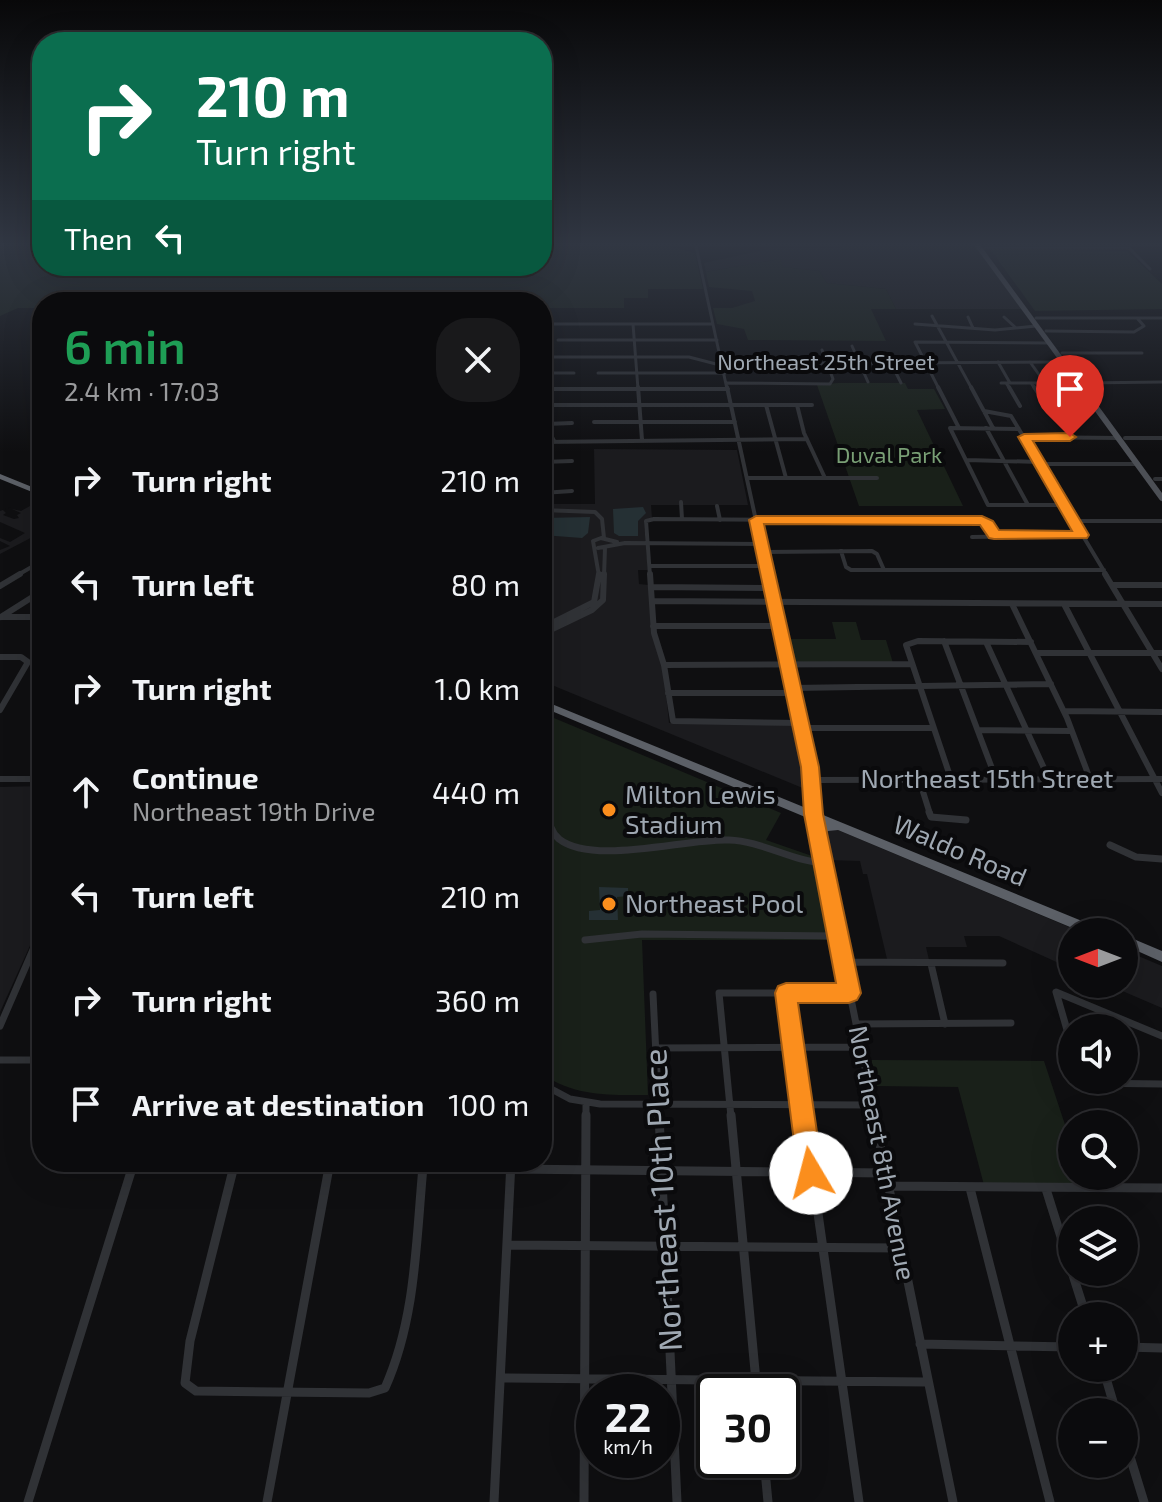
<!DOCTYPE html>
<meta charset="utf-8">
<style>
body{margin:0;font-family:"Exo 2",sans-serif;background:#19191b;color:#f1f3f6;height:100vh;display:flex;flex-direction:column;font-size:30px;white-space:nowrap}
*{box-sizing:border-box;margin:0}
p{font-size:26px;color:#9a9b9d}
.icon{flex:none;width:44px;height:44px;fill:none;stroke:currentColor;stroke-width:2;stroke-linecap:round;stroke-linejoin:round}
.map{position:relative;flex:1;overflow:hidden}
.sheet{position:absolute;left:32px;top:292px;width:520px;height:880px;display:flex;flex-direction:column;background:#0b0b0d;border-radius:32px;box-shadow:0 8px 32px #0002,0 0 0 2px #2b2b2e}
.sheet>*{flex:none}
.guide{position:absolute;left:32px;top:32px;width:520px;height:244px;border-radius:32px;box-shadow:0 8px 32px #0002,0 0 0 2px #2b2b2e;background:#0b6e4f;color:#fff;overflow:hidden}
.needle{width:52px;rotate:270deg}
.buttons{position:absolute;left:1058px;top:918px;display:grid;gap:16px}
.buttons a{display:grid;place-items:center;width:80px;height:80px;border-radius:50%;background:#0b0b0d;box-shadow:0 8px 32px #0002,0 0 0 2px #2b2b2e;font-size:40px}
.speed{position:absolute;left:576px;top:1374px;display:flex;gap:16px;font-size:40px;font-weight:700;text-align:center}
.speed>*{display:grid;place-content:center;width:104px;height:104px;border-radius:50%;background:#0b0b0d;box-shadow:0 8px 32px #0002,0 0 0 2px #2b2b2e;line-height:1}
.speed small{font-size:20px;font-weight:400}
.speed .limit{border:4px solid #111;border-radius:12px;background:#fff;color:#111}
.pin{position:absolute;display:grid;place-items:center;width:68px;height:68px;color:#fff;margin:-82px -34px;border-radius:50% 50% 50% 0;rotate:-45deg;box-shadow:0 0 8px #0007}
.pin .icon{rotate:45deg}
.me{position:absolute;width:88px;margin:-44px;rotate:352deg;stroke-linejoin:round;filter:drop-shadow(0 0 6px #0008)}
.turn{display:flex;align-items:center;gap:28px;height:168px;padding:0 32px;font-size:36px}
.turn .icon{width:104px;height:104px;stroke-width:2.5}
.turn b{display:block;font-size:56px;line-height:68px}
.then{display:flex;align-items:center;height:76px;padding:0 32px;background:#0003;gap:16px;font-size:30px}
.round{display:grid;place-items:center;flex:none;width:84px;height:84px;border-radius:32px;background:#19191b}
.head{display:flex;align-items:center;justify-content:space-between;height:136px;padding:0 32px}
h1{font-size:48px;font-weight:600;line-height:60px;color:#1e9e55}
ul{padding:0;list-style:none}
li{display:flex;align-items:center;gap:24px;height:104px;padding:0 32px}
li div{flex:1}
li b{display:block;font-size:30px}
li em{font-style:normal}
.map>svg:first-child{display:block}
.built{fill:#1b1b1e}
.green{fill:#192019}
.water{fill:#253034}
.lines{fill:none;stroke-linecap:round;stroke-linejoin:round}
.minor-far4{stroke:#303236;stroke-width:3}
.minor-far3{stroke:#303236;stroke-width:4}
.minor-far2{stroke:#303236;stroke-width:6}
.minor-far1{stroke:#303236;stroke-width:7}
.minor{stroke:#303236;stroke-width:9}
.major-far1{stroke:#4c4f55;stroke-width:5}
.major{stroke:#4c4f55;stroke-width:6}
.highway{fill:#5c6067;fill-rule:evenodd}
.route{fill:#fb8e1d;stroke:#a35c13;stroke-width:2}
.poi-dot{fill:#fb8e1d;stroke:#0a0a0c;stroke-width:3}
.labels{text-anchor:middle;stroke-width:8;stroke-linejoin:round;paint-order:stroke}
.far-street-label{font-size:22px;fill:#9fa8b2;stroke:#0a0a0c}
.far-park-label{font-size:22px;fill:#799f75;stroke:#0a0a0c}
.street-label{font-size:26px;fill:#9fa8b2;stroke:#0a0a0c}
.poi-label{font-size:26px;fill:#9fa8b2;stroke:#0a0a0c;text-anchor:start}
.near-street-label{font-size:32px;fill:#9fa8b2;stroke:#0a0a0c}
</style>
<div class="map">
<svg width="1162" height="1502" viewBox="0 0 1162 1502">
<rect width="100%" height="100%" fill="#0f0f11"/>
<path class="built" d="M773 248 978 249 1022 309H896L886 289 827 283 819 271 783 267 779 259 706 272 704 263Z
M594 449 737 450 748 505H651L652 518 644 522 648 570H638L639 584 649 585 653 627 664 674 669 723H795L804 767 805 789 542 681V504H595Z
M37 502 42 505V517L36 519 42 522V532L0 554V550L10 546 0 541V538L10 542 25 533 0 522V511L11 507 3 510 6 513 3 515 14 519 19 518 17 515 21 513 12 509 21 511Z
M42 786V919L0 1012V787Z
M826 830H838L1081 932H1072V969L999 936H964L967 947H926L929 960 887 959 867 874H863L860 861 829 860 824 832Z
M1124 950 1162 966V1008L1106 984H1124Z"/>
<path class="green" d="M0 242H42V266H542V242H666L664 245 695 253 703 289H648V298H624V308H542V302H42V308H18L0 316Z
M750 242H973L978 249H841L839 245H749Z
M990 249 1127 251 1162 284V309L1035 311Z
M780 259 783 267 819 271 827 283 886 289 896 309H871L886 341 748 340 744 329 717 324 713 308H732L755 301 752 291 709 287 706 272Z
M838 383H905L908 389H934L945 409 917 410 963 506H859L817 385Z
M832 622H856L861 640H886L893 663H794L788 639H836Z
M542 713 781 813 766 840 815 857 831 940H642L648 1095C609 1095 576 1097 542 1074Z
M871 1060 1044 1061 1072 1146V1176H1082L1085 1185H984L958 1087 876 1086Z"/>
<path class="water" d="M643 507 646 513 638 521V536H619L614 533 613 509Z
M590 517 588 533 582 538 542 535V518Z
M599 887 628 888V896L617 897 618 920H589V911L600 910Z"/>
<g class="lines">
<path class="minor-far4" d="M696 246 727 389
M985 248H1129L1150 269
M932 316 972 389
M968 317 973 328
M1004 317 1016 328
M1036 318H1162
M542 324H713
M633 324 638 389
M915 324 995 330 1036 326
M1046 331 1134 332 1144 326 1137 318
M558 340H717
M852 346 868 382
M1062 353H1142
M542 357H689L716 364 1063 362
M998 362 1010 383
M1030 362 1045 383
M891 363 901 383
M542 373H574
M598 373H725
M727 383 830 384 833 379 822 350
M1001 383H1056L1061 389
M1006 383 1010 389
M1031 383 1035 389
M1084 383 1162 382
M542 389H728
M939 389 915 342 1049 343"/>
<path class="minor-far3" d="M638 387 642 440
M727 387 768 576
M938 387 959 428
M971 387 993 428
M1009 387 1020 406
M1034 387 1044 402
M1059 387 1070 403
M542 389H728
M542 405H812
M766 405 786 478
M797 405 804 433 825 478
M984 411 1011 416 1107 576
M542 416 554 441
M594 422H735
M546 424 572 423
M986 428 1028 505
M1019 429 950 428 988 505H1064
M1024 437 1118 438
M1125 438H1162
M542 442 807 439
M967 460 1039 462
M542 462 572 461
M1040 464H1138
M747 478H877
M1155 479H1162
M542 493 572 491
M681 502 682 519
M717 506 720 520
M542 510 595 512 602 519 604 538
M1074 521H1162
M972 537 1082 535
M598 548 625 543 762 544
M841 551 846 567 851 570H1104
M764 552 872 551 877 554 884 570
M650 566H767
M16 576 42 561
M599 576 593 541 601 538 617 542
M604 576 605 548
M650 576 646 521 654 519 982 521 988 524 994 535"/>
<path class="minor-far2" d="M650 574 654 633 664 665 673 721 801 723
M768 574 810 767 813 814
M1105 574 1162 669
M1114 585H1162
M0 586 20 574
M651 587 773 588
M652 601 1162 604
M1012 604 1067 718 1090 779
M1064 604 1162 793
M1 617 42 591
M2 617H42
M653 626H781
M542 628 594 602 599 574
M542 634 592 610 603 600 604 574
M944 641 996 779
M986 642 1049 779
M1036 653H1162
M0 657H21L28 662 0 710
M664 665 912 664
M793 688 1051 684
M668 693H794
M1064 711 1162 712
M802 728H933
M979 730 1071 731
M0 779H42
M919 779 930 814
M951 779 906 645 918 641 1031 642
M811 780 1162 779
M542 797 548 814"/>
<path class="minor-far1" d="M547 812C549 823 551 832 559 839 593 866 687 838 729 840 762 841 791 861 824 863
M813 812 875 1117
M929 812 931 817 966 820
M1110 845 1136 857 1162 859
M585 940 642 934 838 936
M843 962 1003 963
M931 964 945 1024
M786 993 804 1117
M653 994 659 1117
M856 1024 1011 1023
M0 1026 42 929
M1072 1047 1056 992 1162 1036
M656 1048 860 1047
M0 1060H42
M1084 1080 1085 1083 1162 1084
M542 1084 570 1099 600 1104 872 1105
M586 1117V1103
M731 1117 719 993H849"/>
<path class="minor" d="M659 1115 677 1502
M731 1115 757 1392
M804 1115 859 1502
M874 1115 953 1502
M235 1162 190 1341 185 1383 196 1391 369 1393 385 1388C416 1319 416 1241 423 1167L421 1162
M510 1169 886 1173
M888 1186 1162 1188
M970 1188 1050 1502
M1046 1189 1072 1272
M507 1245 901 1248
M1072 1272 1086 1316
M920 1344 1072 1347
M1124 1347 1162 1348
M1103 1368 1116 1412
M501 1378 927 1382
M1124 1437 1144 1502
M764 1460 768 1502
M28 1502 134 1162
M267 1502 330 1162
M494 1502 511 1162
M584 1502 586 1115"/>
<path class="major-far1" d="M975 242 1083 389"/>
<path class="major" d="M1081 387 1162 498"/>
<path class="highway" d="M0 474 42 491V496L0 479Z
M542 700 1099 928 1101 932H1082L838 830 828 831C824 837 822 844 814 841L813 838 822 824 542 707Z
M1124 935 1162 951V962L1124 945Z"/>
</g>
<linearGradient id="sky" x2="0" y2="1"><stop stop-color="#080809"/><stop offset="0.54" stop-color="#313743"/><stop offset="1" stop-color="#313743" stop-opacity="0"/></linearGradient>
<rect width="1162" height="452" fill="url(#sky)"/>
<path class="route" d="M1024 434 1070 433 1076 437 1070 441H1033L1089 535 1087 538 994 539 989 538 980 525 764 524 819 767 823 814 861 993 857 1000 849 1003H798L823 1173 820 1182 811 1186 802 1182 798 1173 775 993 778 986 786 983H836L804 814 801 767 749 520 756 516H982L993 521 999 530 1072 531 1018 437Z"/>
<g class="poi-dot">
<circle cx="609" cy="810" r="8"/>
<circle cx="609" cy="904" r="8"/>
</g>
<g class="labels">
<g class="far-street-label">
<text x="826" y="370">Northeast 25th Street</text>
</g>
<g class="far-park-label">
<text x="889" y="463">Duval Park</text>
</g>
<g class="street-label">
<text x="987" y="788">Northeast 15th Street</text>
<text transform="translate(960 851) rotate(23)" y="9">Waldo Road</text>
<text transform="translate(882 1153) rotate(79)" y="9">Northeast 8th Avenue</text>
</g>
<g class="poi-label">
<text x="625" y="804">Milton Lewis<tspan x="625" dy="30">Stadium</tspan></text>
<text x="625" y="913">Northeast Pool</text>
</g>
<g class="near-street-label">
<text transform="translate(663 1200) rotate(-93)" y="11">Northeast 10th Place</text>
</g>
</g>
</svg>
<div class="buttons">
<a><svg class="needle" viewBox="-14 -14 28 28"><path d="M0-13l5 13h-10z" fill="#e53935"/><path d="M0 13l5-13h-10z" fill="#9a9b9d"/></svg></a>
<a><svg class="icon" aria-label="sound" viewBox="0 0 24 24"><path d="M4 9h4l5-4v14l-5-4H4zM17 9q2 3 0 6"/></svg></a>
<a><svg class="icon" aria-label="search" viewBox="0 0 24 24"><circle cx="10" cy="10" r="6"/><path d="M15 15l6 6"/></svg></a>
<a><svg class="icon" aria-label="layers" viewBox="0 0 24 24"><path d="M12 4l9 5-9 5-9-5zM3 14l9 5 9-5"/></svg></a>
<a>+</a>
<a>−</a>
</div>
<div class="speed"><div>22<small>km/h</small></div><div class="limit">30</div></div>
<div class="pin" style="left:1070px;top:437px;background:#d93025"><svg class="icon" aria-label="arrive" viewBox="0 0 24 24"><path d="M6 21V4h12l-3 4 3 4H6"/></svg></div>
<svg class="me" style="left:811px;top:1173px" viewBox="-20 -20 40 40"><circle r="19" fill="#fff"/><path d="M0-13L10 11 0 6-10 11z" fill="#fb8e1d"/></svg>
<div class="guide">
<div class="turn"><svg class="icon" aria-label="right" viewBox="0 0 24 24"><path d="M7 20v-9h11M14 6l5 5-5 5"/></svg><div><b>210 m</b>Turn right</div></div>
<div class="then">Then<svg class="icon" aria-label="left" viewBox="0 0 24 24"><path d="M17 20v-9H6M10 6l-5 5 5 5"/></svg></div>
</div>
<section class="sheet">
<div class="head"><div><h1>6 min</h1><p>2.4 km · 17:03</p></div><a class="round"><svg class="icon" aria-label="close" viewBox="0 0 24 24"><path d="M6 6l12 12M18 6L6 18"/></svg></a></div>
<ul>
<li><svg class="icon" aria-label="right" viewBox="0 0 24 24"><path d="M7 20v-9h11M14 6l5 5-5 5"/></svg><div><b>Turn right</b></div><em>210 m</em></li>
<li><svg class="icon" aria-label="left" viewBox="0 0 24 24"><path d="M17 20v-9H6M10 6l-5 5 5 5"/></svg><div><b>Turn left</b></div><em>80 m</em></li>
<li><svg class="icon" aria-label="right" viewBox="0 0 24 24"><path d="M7 20v-9h11M14 6l5 5-5 5"/></svg><div><b>Turn right</b></div><em>1.0 km</em></li>
<li><svg class="icon" aria-label="ahead" viewBox="0 0 24 24"><path d="M12 20V5M6 11l6-6 6 6"/></svg><div><b>Continue</b><p>Northeast 19th Drive</p></div><em>440 m</em></li>
<li><svg class="icon" aria-label="left" viewBox="0 0 24 24"><path d="M17 20v-9H6M10 6l-5 5 5 5"/></svg><div><b>Turn left</b></div><em>210 m</em></li>
<li><svg class="icon" aria-label="right" viewBox="0 0 24 24"><path d="M7 20v-9h11M14 6l5 5-5 5"/></svg><div><b>Turn right</b></div><em>360 m</em></li>
<li><svg class="icon" aria-label="arrive" viewBox="0 0 24 24"><path d="M6 21V4h12l-3 4 3 4H6"/></svg><div><b>Arrive at destination</b></div><em>100 m</em></li>
</ul>
</section>
</div>
